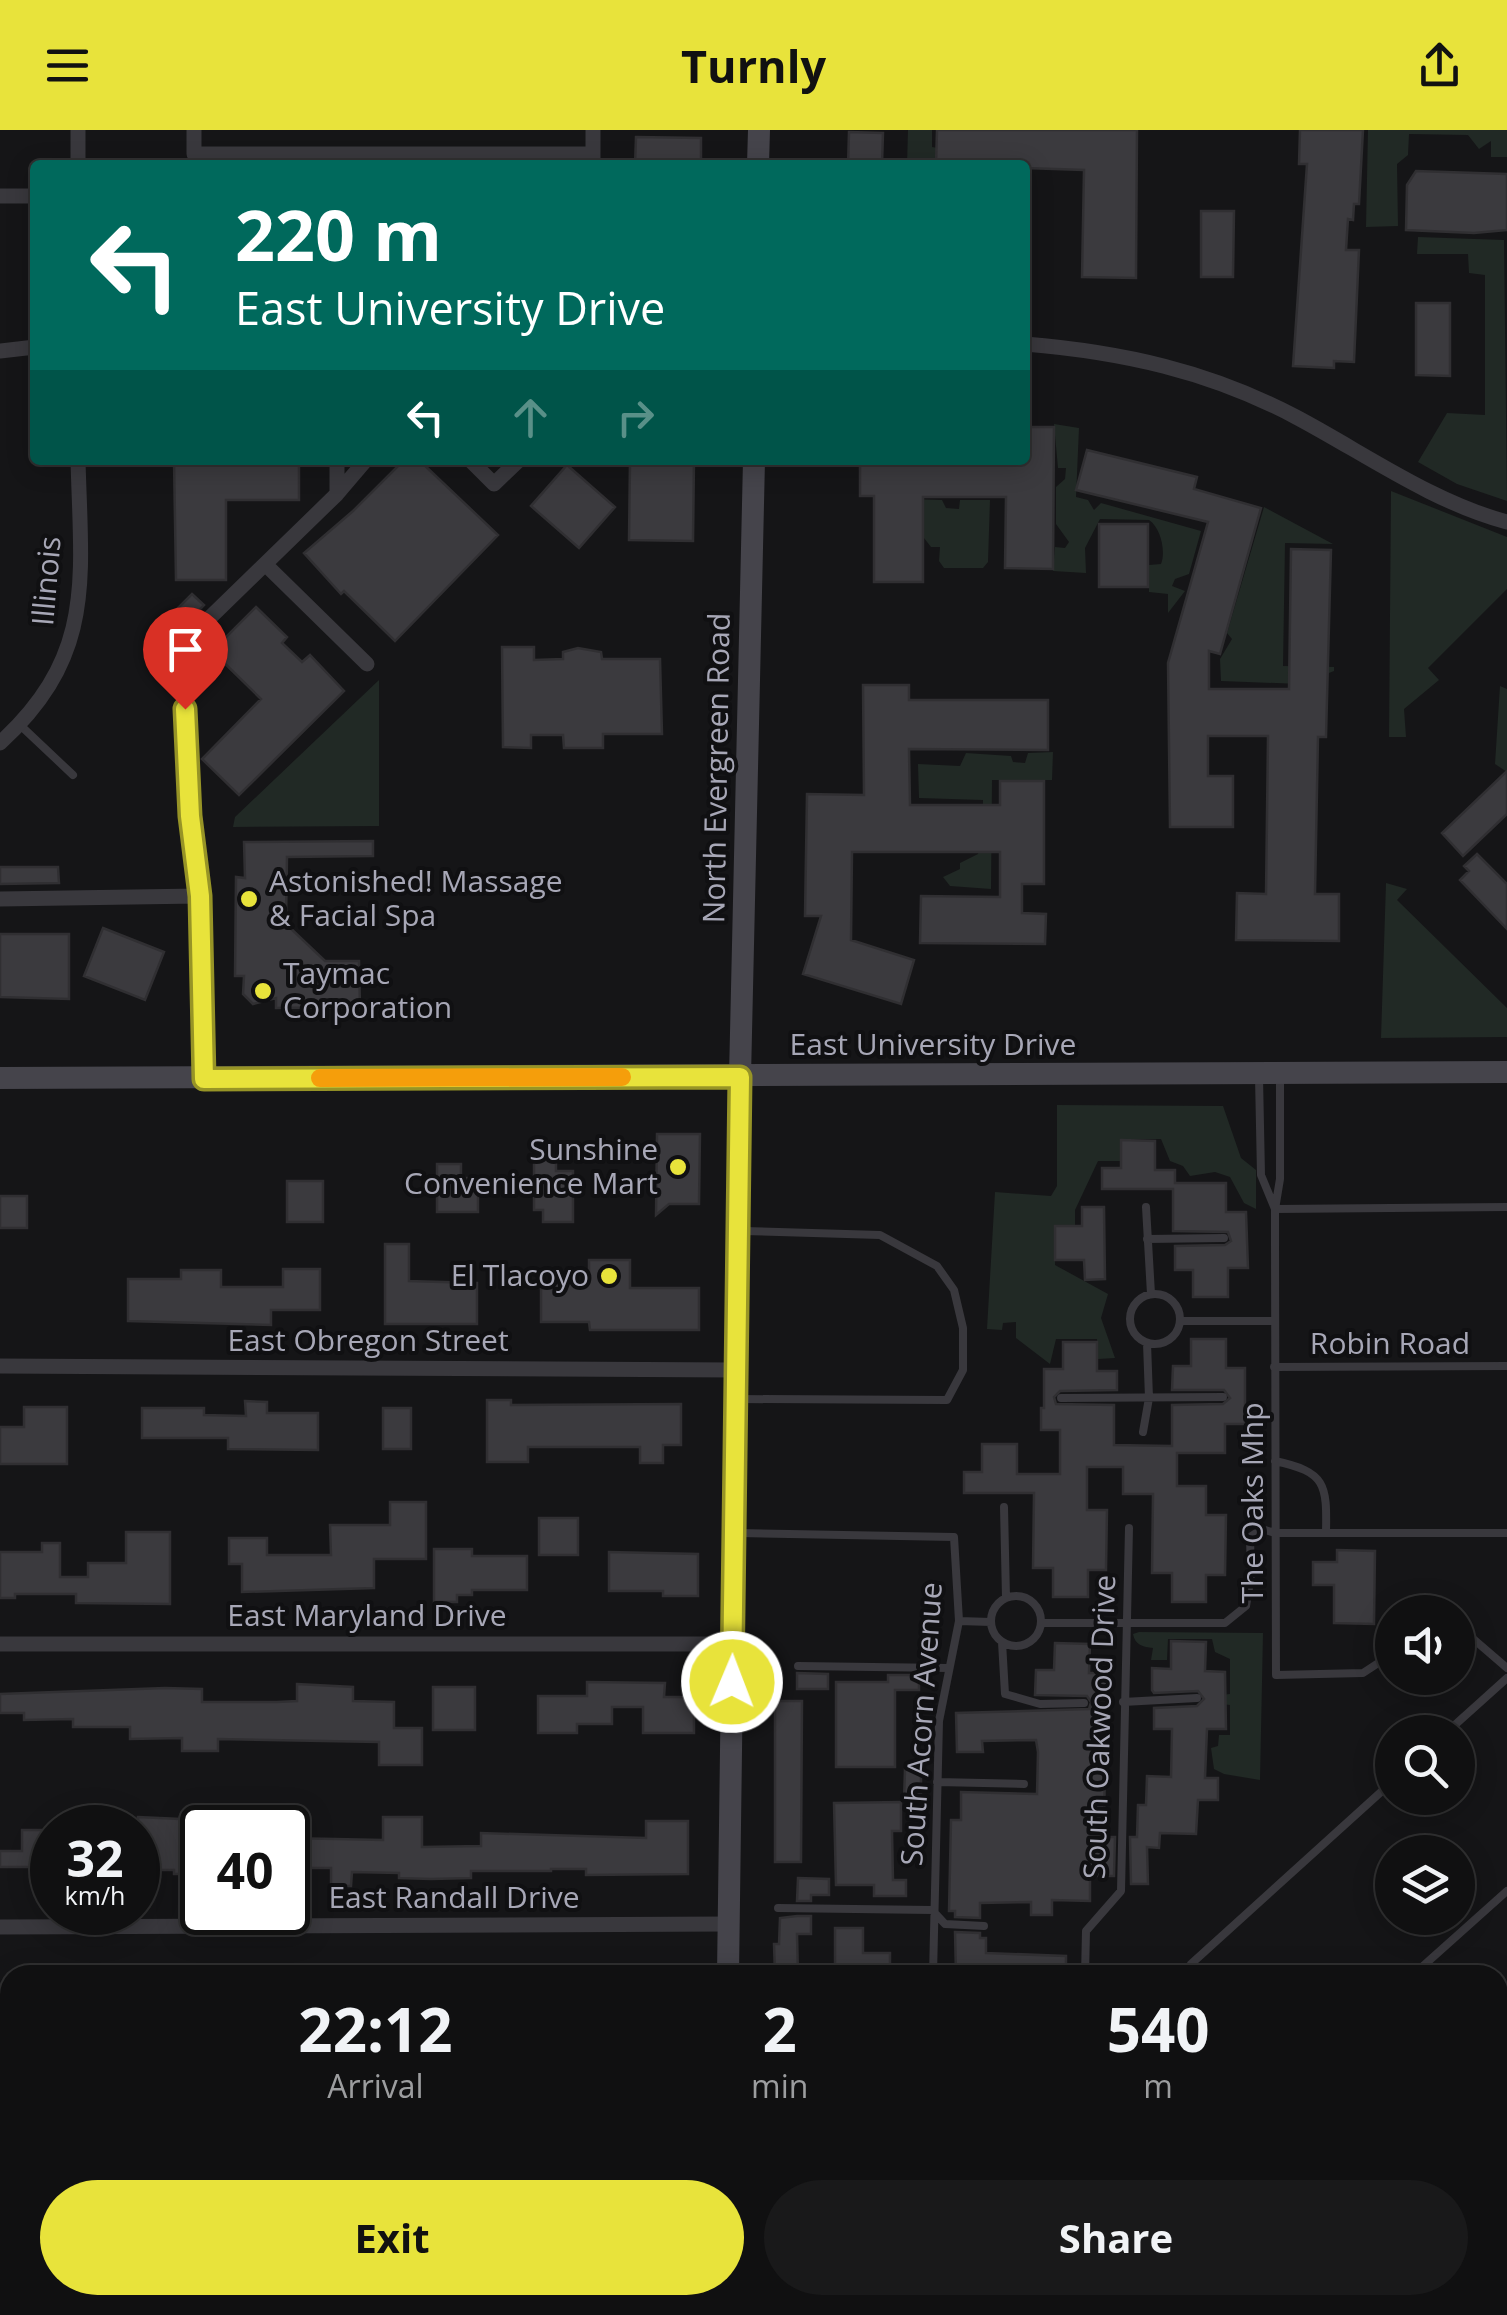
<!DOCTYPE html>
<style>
body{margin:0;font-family:"Open Sans",sans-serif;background:#19191a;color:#f1f3f6;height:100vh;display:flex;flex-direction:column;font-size:38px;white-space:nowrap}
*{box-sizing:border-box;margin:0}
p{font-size:32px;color:#9c9d9f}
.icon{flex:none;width:55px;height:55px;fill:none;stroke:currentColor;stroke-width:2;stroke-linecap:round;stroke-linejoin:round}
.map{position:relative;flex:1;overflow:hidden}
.panel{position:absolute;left:0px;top:1835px;width:1508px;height:350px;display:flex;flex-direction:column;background:#101011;border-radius:30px 30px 0 0;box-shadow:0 5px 25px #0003,0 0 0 2px #303031}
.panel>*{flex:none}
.top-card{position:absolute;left:30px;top:30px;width:1000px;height:305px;border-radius:10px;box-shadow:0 5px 25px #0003,0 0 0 2px #303031;background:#00695c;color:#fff;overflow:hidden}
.fabs{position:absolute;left:1375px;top:1465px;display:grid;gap:20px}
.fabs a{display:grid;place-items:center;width:100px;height:100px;border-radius:50%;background:#101011;box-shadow:0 5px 25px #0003,0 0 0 2px #303031;font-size:50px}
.speed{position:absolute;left:30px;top:1675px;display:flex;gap:20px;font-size:50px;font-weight:700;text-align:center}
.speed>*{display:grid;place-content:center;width:130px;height:130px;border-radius:50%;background:#101011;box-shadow:0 5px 25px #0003,0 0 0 2px #303031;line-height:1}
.speed small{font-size:25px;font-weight:400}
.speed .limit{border:5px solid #111;border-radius:15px;background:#fff;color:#111}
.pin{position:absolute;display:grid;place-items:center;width:85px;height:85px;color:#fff;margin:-102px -42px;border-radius:50% 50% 50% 0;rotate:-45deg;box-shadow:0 0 10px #0007}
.pin .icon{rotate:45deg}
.me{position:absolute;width:110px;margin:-55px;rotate:1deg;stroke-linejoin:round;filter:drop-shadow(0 0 8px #0008)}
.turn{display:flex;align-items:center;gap:35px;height:210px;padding:0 40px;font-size:45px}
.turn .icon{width:130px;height:130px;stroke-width:2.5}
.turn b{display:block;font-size:70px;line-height:85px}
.lanes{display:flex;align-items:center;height:95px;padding:0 40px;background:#0003;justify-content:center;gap:50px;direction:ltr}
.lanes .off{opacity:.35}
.eta{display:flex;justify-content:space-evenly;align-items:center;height:170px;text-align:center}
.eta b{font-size:60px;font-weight:700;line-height:70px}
.cta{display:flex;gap:20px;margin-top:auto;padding:20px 40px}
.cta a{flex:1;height:115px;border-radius:60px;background:#e8e33b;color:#111;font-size:40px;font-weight:700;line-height:115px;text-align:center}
.cta a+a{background:#19191a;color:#f1f3f6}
header{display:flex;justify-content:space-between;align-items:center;height:130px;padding:0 40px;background:#e8e33b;color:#111;font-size:45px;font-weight:700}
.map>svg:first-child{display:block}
.green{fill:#212925}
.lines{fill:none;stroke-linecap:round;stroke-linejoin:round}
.canal{stroke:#2c2f3a;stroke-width:20}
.building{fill:#3b3a3e;stroke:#302f32;stroke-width:2.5}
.path{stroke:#3c3c42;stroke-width:4;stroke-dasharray:5 8;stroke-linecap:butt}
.lane{stroke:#39383d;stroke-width:8}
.street{stroke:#39383d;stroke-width:15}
.secondary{stroke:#45444b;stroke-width:22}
.route-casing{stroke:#979426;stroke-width:25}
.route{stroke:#e8e33b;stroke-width:18}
.slow{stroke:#f59e0b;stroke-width:18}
.poi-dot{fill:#e8e33b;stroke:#101012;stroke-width:4}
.labels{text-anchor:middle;stroke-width:8;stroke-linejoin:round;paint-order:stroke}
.street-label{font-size:30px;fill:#a7a7b6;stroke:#101012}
.poi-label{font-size:30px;fill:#a7a7b6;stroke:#101012;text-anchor:start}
</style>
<header><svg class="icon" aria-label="menu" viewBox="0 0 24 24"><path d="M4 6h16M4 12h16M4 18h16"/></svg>Turnly<svg class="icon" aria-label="share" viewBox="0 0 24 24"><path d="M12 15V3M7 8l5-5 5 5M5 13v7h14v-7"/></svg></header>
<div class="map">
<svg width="1507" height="2185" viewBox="0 0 1507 2185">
<rect width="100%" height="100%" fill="#151517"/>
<path class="green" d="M908 0H932V17L938 18 950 35H907Z
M1368 0H1507V27H1491V11L1479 19 1468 5 1409 4 1408 25 1397 34 1398 96 1366 97Z
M1418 107 1504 110 1507 371 1457 354 1418 332 1447 283 1485 285V145L1469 143 1468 124H1417Z
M1054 294 1079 298 1076 367 1088 370 1094 380 1101 373 1201 401 1189 444 1175 449 1172 456 1185 461 1168 483V464L1149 462V435L1161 434C1166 422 1161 398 1149 390L1100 389 1085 418 1086 443 1053 441 1055 417 1065 418 1069 412 1056 394V357L1065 349 1066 338H1058Z
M1391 361 1507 407V459L1428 538 1439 550 1404 579 1406 607H1389Z
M908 369 942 370 946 378 959 379 960 370H990L988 432 983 438H944L939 431 940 417H931L924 408V390L895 388Z
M1264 377 1333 414 1285 413 1283 536 1334 537V541L1301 554 1221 551 1220 529 1232 509 1227 503Z
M379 550V696L233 697 235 687Z
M1500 556 1507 559V642L1495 634Z
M1053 622 1052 650H992L991 759 950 756 943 747 960 739V733L978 724 982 709 983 670 919 668 918 634 960 636 966 623 1011 626 1013 632 1025 633 1028 623Z
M1386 753 1407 759 1397 770 1507 878V907L1381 908Z
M1057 975 1223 976 1241 1028 1256 1040V1079L1244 1073 1230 1047 1215 1042 1190 1046 1183 1036 1170 1031 1161 1009H1125L1121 1031H1098L1075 1080V1095L1056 1096 1055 1135 1108 1164 1101 1188 1115 1228 1098 1229 1097 1209H1056L1050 1234 1016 1208V1192L1003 1193 1002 1200 987 1199 995 1062 1051 1066 1057 1056Z
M1139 1502 1263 1503 1260 1650 1224 1644 1214 1639 1211 1618 1218 1616 1219 1605H1230V1575L1212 1573 1211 1566 1230 1564V1529L1215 1522 1212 1509H1168L1167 1530H1151L1153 1518C1143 1517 1135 1515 1133 1504Z"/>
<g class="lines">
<path class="canal" d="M1498 1945 1507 1936
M1229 2185 1240 2175"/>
</g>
<path class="building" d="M937 0H1137L1136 148 1082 147 1084 40 1025 38V35H936Z
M1300 0H1363L1359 74H1354L1353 90 1348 89 1346 120H1359L1354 232 1334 231V238L1293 236 1307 34H1299Z
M849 2 883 3 882 35H848Z
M636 7 701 8V35H635Z
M1416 41 1507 44V100L1474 103 1406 100 1407 55Z
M1201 81H1234L1233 147H1201Z
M1416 173H1450V246L1416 245Z
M1025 297H1054L1053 439 1005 438 1006 367H923V452H874V366H860V330H1025Z
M1087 320 1197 347 1194 359 1261 378 1220 524 1209 521V559H1289L1291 419 1331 420 1326 607H1318L1315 764H1339V811L1236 810 1237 763 1266 764 1268 606H1208V646H1233V697H1170L1168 533 1208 392 1076 360Z
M174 330H299V370H226V450H176Z
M404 330H419L498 405 395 511 344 461 341 464 304 423 353 381Z
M630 330H694L693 411 629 410Z
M567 335 615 377 579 418 531 376Z
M1099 394H1148V457H1099Z
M192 464 204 475 184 496 172 484Z
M256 477 287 507 282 513 302 532 310 525 344 561 239 665 202 629 261 569 212 521Z
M502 517H534V530L563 529V522L578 518 601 522 602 529H660L662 604H603V618H564L563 605H531V618L503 617Z
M863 555H909V570H1048V620L909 619 910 675H1000V651H1044V754H1022V783L1046 784 1045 814 920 813 921 766 1000 767V722H852L851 810 914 830 901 874 803 844 821 786H805L807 664 864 665Z
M1507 641V684L1463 726 1442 703Z
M373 711V726L287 727 286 794 325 831H359L360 877 276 878V868L253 874 243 864 244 846H235L236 747 245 748 244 712Z
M1477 724 1507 754V799L1460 750 1469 741 1464 736Z
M0 737H58L59 753 0 754Z
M103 798 164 822 145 870 84 846Z
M0 804H69V869L0 867Z
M657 1004H700L699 1074H669L656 1085Z
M1121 1010 1155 1011V1040H1175V1053H1226V1082H1246L1248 1138H1228V1167H1193V1140H1175V1116L1225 1115 1231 1111 1228 1102 1173 1101V1059H1102V1038H1121Z
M534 1030H556V1041H573V1092H543V1080H534Z
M437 1034H461V1048H478V1082H437Z
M287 1051H323V1092H287Z
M0 1066H27V1098H0Z
M1082 1077H1104L1105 1149 1085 1150 1084 1130H1055V1096H1082Z
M385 1114H409V1151L477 1153V1194H385Z
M589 1130H630V1158H699V1200H590L589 1192H541V1152H589Z
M283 1139H320V1180H271V1195L128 1191V1149H181V1140H221V1157H283Z
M1191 1209H1226V1238H1245V1294H1225V1323H1177V1356H1206V1385H1226L1225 1445H1206V1472H1172V1443H1152L1153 1364H1123V1337H1087V1380H1107L1106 1440H1088V1467H1053V1438H1033L1034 1363H964V1342H982V1314H1017V1344H1060V1300H1041V1278H1044V1239H1063V1212H1097V1241H1117V1260L1060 1261 1054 1267 1056 1274 1114 1275V1315L1172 1316V1275L1223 1274 1230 1268 1224 1260H1172L1173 1236H1191Z
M487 1270H511V1275L681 1274V1315H663V1333H640V1317H528V1332H487Z
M245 1271 267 1272V1283H318V1320L228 1319V1308H142V1278H204V1285L246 1286Z
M24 1277H67V1334H0V1297H24Z
M383 1278H411V1319H383Z
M390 1372H426V1429H374V1458L242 1462V1434H229V1408H267V1425H331L330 1395H390Z
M539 1388H578V1425H539Z
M126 1402H170V1474L76 1473V1464H15V1468H0V1422H42V1413H60V1447H88V1433H126Z
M434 1419H472V1426H527V1460H472V1465H457V1472H434Z
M1337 1420 1375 1421 1374 1494 1334 1493V1455H1313V1432H1337Z
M609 1422 698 1424V1466H663V1461H609Z
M1171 1511 1206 1512 1205 1541 1225 1542 1226 1599H1207L1205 1648H1218V1670H1198L1196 1704 1160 1703 1159 1718 1147 1717 1148 1754H1131L1130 1707H1137L1138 1675H1146L1147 1646 1171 1647 1172 1599H1154V1578L1197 1576 1204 1569 1198 1561 1154 1563 1152 1560V1538L1171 1539Z
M1055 1513 1090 1514 1089 1543H1109L1108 1563H1098V1624H1105L1104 1707H1115L1114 1746H1090V1771L1052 1770V1785H1031V1772L980 1773V1788L955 1787V1781H949L951 1690H961V1662L1037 1664 1038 1622 1036 1610 982 1611 983 1622H957L956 1583 1089 1579 1091 1572 1087 1566 1035 1565 1036 1540H1054Z
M797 1543 828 1544V1559H797Z
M888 1545H919V1560H895V1637H836V1552H888Z
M587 1552 665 1553 664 1567H694V1603H643V1577H612V1594H577V1603H538V1566H587Z
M297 1554 353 1557V1571L394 1572V1598H422V1635H379V1612L218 1609V1621H182V1608L130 1609V1597H73V1589L24 1590V1583H0V1564L165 1558 202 1559V1572H277L297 1571Z
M433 1557H475V1600H433Z
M775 1571H802L801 1732H775Z
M905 1639H921V1671H904Z
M901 1672V1701H892L893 1750H906V1766H874V1755H836L834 1673Z
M138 1687 202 1690V1744H174V1740H138Z
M383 1687H422V1717L481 1716V1703L646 1708V1691H688V1744L586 1745V1739H551V1741H471V1748L431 1749 399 1748V1743L352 1742 351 1756H331V1738H288V1708L383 1710Z
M22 1700H52V1737H0V1721H22Z
M798 1748 829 1749V1765H811V1771H797Z
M797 1786H811V1804H797L798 1845H775L774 1814H779L780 1788Z
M835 1798H863V1823H890V1845H835Z
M955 1802 980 1803V1808H986V1823L1066 1826V1845H956Z"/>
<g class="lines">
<path class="path" d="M1498 1904 1507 1896
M1498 1989 1507 1980
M1183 2185 1194 2175
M1277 2185 1289 2175"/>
<path class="lane" d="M20 595 73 645
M1259 947 1261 1045 1275 1079
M1280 947V1049L1275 1079V1114L1276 1545 1363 1543 1392 1524
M1146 1077 1151 1164
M1275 1079 1507 1077
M1147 1109 1224 1108
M1130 1189a25 25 0 1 1 50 0a25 25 0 1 1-50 0Z
M1180 1191H1274
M1274 1237 1507 1236
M1061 1268 1223 1267
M737 1269 947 1270 963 1240V1198L954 1160 937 1136 880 1105 743 1101
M1143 1302 1149 1268 1147 1213
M1275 1331C1326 1342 1327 1354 1326 1403
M1004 1377 1006 1468
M739 1403 954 1407 959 1491 939 1591 933 1845
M991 1491a25 25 0 1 1 50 0a25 25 0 1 1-50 0Z
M959 1491 991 1492
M1042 1493H1225L1246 1476 1251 1446 1250 1407 1262 1399 1275 1403H1507
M1458 1501 1471 1507 1507 1538
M1002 1512 1005 1564 1040 1574 1084 1573
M798 1536 948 1538
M1123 1572 1197 1568
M1447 1602 1507 1548
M937 1652 1024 1654
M778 1778 932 1780 945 1794 984 1796
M1085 1845 1086 1801 1121 1761 1129 1398
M1186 1845 1191 1834 1392 1652
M1413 1845 1507 1761"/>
<path class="street" d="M78 0V35
M194 0V24H593
M593 0V35
M0 66H35
M1025 214C1122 222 1209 241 1296 287 1364 323 1432 372 1507 392
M0 221 35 217
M470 330 494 354 519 330
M337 364 366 330
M266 435 367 534
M0 613C96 525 81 449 78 330
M0 769 199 766
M204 949 199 766 190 686 183 544 189 508 337 364V330
M0 1236 735 1240
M0 1514H733
M0 1797 729 1794
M0 2079H10
M1498 2094H1507
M1334 2185 1345 2175"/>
<path class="secondary" d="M758 35 759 0
M0 948 1507 942
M728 1845 740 947 754 330
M725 2175V2185"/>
</g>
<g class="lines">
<g class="route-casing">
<path id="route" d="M185 579 190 686 200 766 204 949 740 947 732 1552"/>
</g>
<use href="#route" class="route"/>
<path class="slow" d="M320 948 622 947"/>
</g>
<g class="poi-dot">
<circle cx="249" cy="769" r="10"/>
<circle cx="263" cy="861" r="10"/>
<circle cx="678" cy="1037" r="10"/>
<circle cx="609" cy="1146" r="10"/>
</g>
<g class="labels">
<g class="street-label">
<text transform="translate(47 451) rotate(-85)" y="10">Illinois</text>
<text transform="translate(717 638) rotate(-89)" y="10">North Evergreen Road</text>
<text x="933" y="925">East University Drive</text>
<text x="368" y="1221">East Obregon Street</text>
<text x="1390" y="1224">Robin Road</text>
<text transform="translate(1253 1373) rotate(-90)" y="10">The Oaks Mhp</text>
<text x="367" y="1496">East Maryland Drive</text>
<text transform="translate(922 1594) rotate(-86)" y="10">South Acorn Avenue</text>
<text transform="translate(1100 1597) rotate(-88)" y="10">South Oakwood Drive</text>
<text x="454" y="1778">East Randall Drive</text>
</g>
<g class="poi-label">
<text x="269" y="762">Astonished! Massage<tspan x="269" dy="34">&amp; Facial Spa</tspan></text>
<text x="283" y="854">Taymac<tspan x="283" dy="34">Corporation</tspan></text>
<text x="658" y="1030" text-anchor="end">Sunshine<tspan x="658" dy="34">Convenience Mart</tspan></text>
<text x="589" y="1156" text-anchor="end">El Tlacoyo</text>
</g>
</g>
</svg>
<div class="fabs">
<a><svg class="icon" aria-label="sound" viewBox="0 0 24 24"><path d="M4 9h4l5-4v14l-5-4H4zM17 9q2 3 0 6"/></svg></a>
<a><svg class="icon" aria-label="search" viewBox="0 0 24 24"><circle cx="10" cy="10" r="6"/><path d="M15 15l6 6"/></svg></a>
<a><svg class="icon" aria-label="layers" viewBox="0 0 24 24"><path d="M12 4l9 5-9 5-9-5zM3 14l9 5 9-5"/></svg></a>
</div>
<div class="speed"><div>32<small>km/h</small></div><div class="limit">40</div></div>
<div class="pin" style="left:185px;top:579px;background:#d93025"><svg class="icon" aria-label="arrive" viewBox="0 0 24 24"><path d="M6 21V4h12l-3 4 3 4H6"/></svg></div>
<svg class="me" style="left:732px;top:1552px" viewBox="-20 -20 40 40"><circle r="17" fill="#e8e33b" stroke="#fff" stroke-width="3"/><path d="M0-11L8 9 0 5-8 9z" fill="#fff"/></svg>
<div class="top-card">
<div class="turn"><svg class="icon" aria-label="left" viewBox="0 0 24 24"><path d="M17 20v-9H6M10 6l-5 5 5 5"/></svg><div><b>220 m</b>East University Drive</div></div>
<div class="lanes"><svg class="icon" aria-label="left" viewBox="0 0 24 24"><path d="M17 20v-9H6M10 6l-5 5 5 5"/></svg><svg class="icon off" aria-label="ahead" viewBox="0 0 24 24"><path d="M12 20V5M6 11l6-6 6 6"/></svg><svg class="icon off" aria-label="right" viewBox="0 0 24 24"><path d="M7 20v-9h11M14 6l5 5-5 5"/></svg></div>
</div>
<section class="panel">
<div class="eta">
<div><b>22:12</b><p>Arrival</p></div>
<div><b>2</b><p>min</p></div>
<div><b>540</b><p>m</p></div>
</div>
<div class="cta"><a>Exit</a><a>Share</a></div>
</section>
</div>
